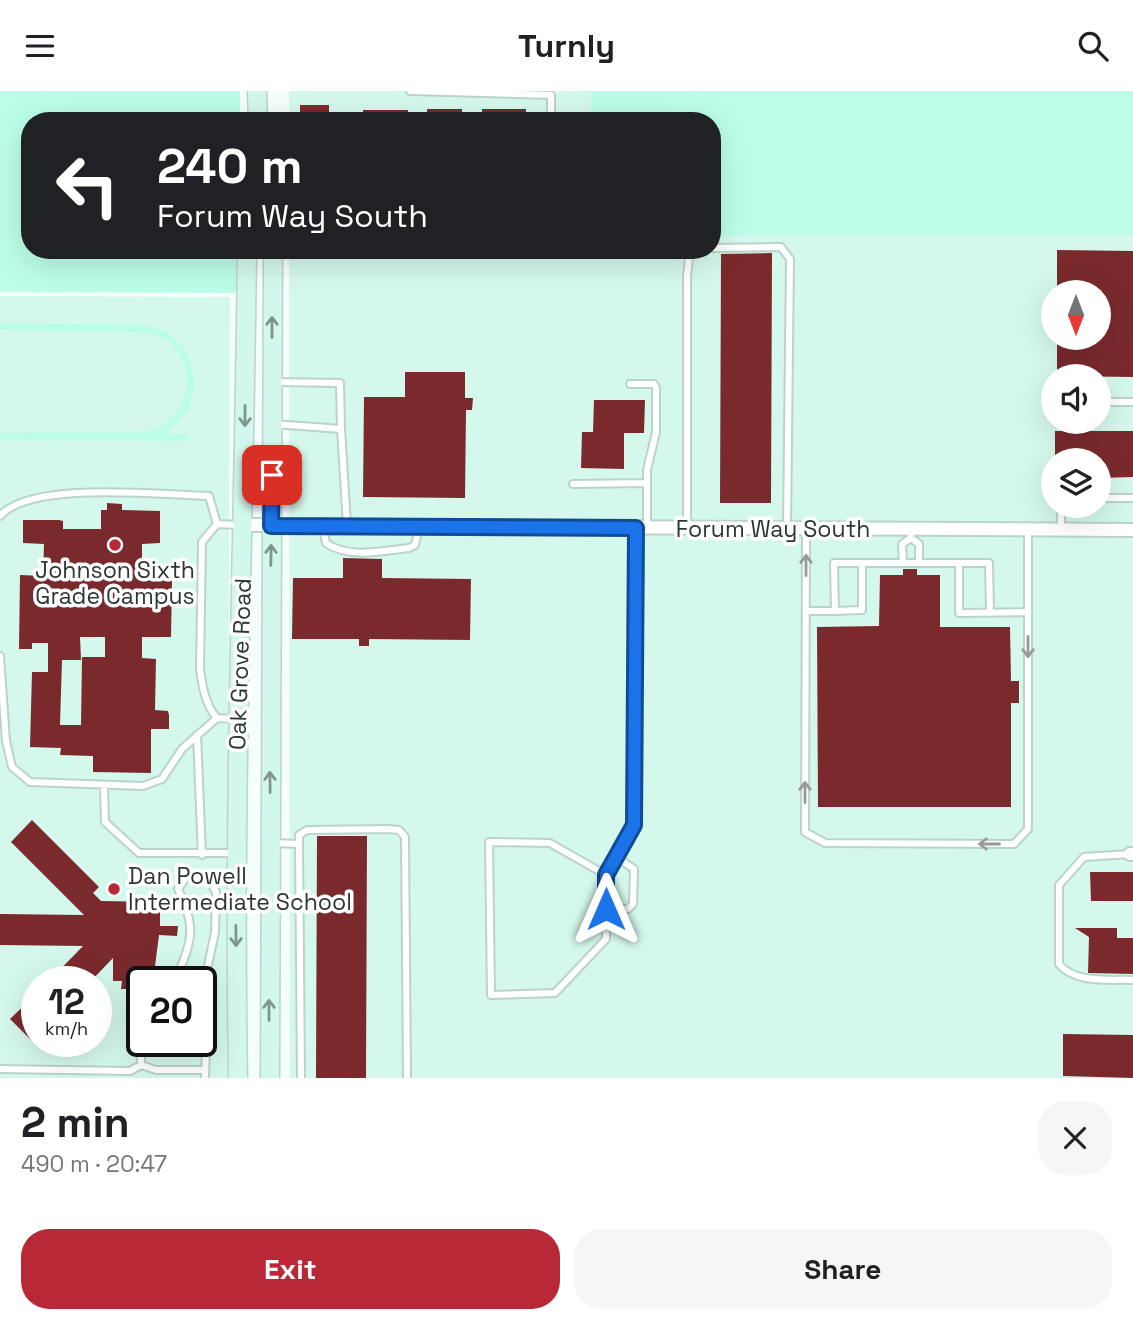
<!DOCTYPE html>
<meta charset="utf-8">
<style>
body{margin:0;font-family:"Space Grotesk",sans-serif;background:#f6f6f6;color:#202124;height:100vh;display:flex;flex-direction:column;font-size:26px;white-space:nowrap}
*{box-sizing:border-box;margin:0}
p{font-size:23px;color:#757577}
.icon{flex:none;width:38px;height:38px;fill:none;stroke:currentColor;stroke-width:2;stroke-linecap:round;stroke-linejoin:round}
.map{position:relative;height:987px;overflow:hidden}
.panel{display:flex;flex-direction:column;background:#fff;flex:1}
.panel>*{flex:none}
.guide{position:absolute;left:21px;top:21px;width:700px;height:147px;border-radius:28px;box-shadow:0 7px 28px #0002;background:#202124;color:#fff;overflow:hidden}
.needle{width:46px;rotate:180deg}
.controls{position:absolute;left:1041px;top:189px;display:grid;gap:14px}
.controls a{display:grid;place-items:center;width:70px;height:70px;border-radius:50%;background:#fff;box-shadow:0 7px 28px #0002;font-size:35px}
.speed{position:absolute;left:21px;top:875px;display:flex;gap:14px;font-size:35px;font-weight:700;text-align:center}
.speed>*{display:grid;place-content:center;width:91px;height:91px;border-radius:50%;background:#fff;box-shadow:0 7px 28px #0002;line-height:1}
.speed small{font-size:18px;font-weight:400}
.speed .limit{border:4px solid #111;border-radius:10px;background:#fff;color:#111}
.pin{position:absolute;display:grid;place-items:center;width:60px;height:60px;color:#fff;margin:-30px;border-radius:14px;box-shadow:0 4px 10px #0006}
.me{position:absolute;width:77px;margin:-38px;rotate:0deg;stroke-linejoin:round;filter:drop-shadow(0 0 5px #0008)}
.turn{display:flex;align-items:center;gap:24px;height:147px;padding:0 21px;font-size:32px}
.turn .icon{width:91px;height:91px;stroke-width:2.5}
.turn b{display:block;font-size:49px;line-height:60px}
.round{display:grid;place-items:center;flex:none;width:74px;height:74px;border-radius:28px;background:#f6f6f6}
.head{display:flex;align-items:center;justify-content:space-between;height:119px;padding:0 21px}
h1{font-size:42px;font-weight:600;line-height:52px}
.button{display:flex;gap:14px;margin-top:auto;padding:14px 21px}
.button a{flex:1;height:80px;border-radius:28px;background:#b92837;color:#fff;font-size:28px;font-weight:600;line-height:80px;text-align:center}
.button a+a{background:#f6f6f6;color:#202124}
header{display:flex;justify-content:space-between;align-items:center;height:91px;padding:0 21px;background:#fff;font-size:32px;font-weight:600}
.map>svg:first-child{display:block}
.built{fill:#d5f8ec;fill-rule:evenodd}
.green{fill:#bbfde8}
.building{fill:#7a2a2d;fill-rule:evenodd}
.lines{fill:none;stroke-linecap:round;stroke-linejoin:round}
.lane-casing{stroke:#bad4cb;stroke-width:10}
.street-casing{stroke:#bad4cb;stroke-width:16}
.secondary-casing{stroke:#bad4cb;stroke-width:21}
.lane{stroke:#fff;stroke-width:6}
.street{stroke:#fff;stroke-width:12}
.secondary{stroke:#d2f7ed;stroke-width:18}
.oneway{stroke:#7f9690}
.oneway2{stroke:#969a99}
.route-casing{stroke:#114b97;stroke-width:18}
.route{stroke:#1a73e8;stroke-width:12}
.poi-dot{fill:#b92837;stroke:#fff;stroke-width:2.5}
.labels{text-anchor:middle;stroke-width:7;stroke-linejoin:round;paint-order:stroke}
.street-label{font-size:23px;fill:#2c3633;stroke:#fff}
.poi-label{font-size:23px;fill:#2c3633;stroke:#fff}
</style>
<header><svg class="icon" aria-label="menu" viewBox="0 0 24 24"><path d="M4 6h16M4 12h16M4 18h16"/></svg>Turnly<svg class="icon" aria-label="search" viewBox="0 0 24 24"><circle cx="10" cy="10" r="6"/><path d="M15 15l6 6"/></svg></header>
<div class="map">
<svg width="1133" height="987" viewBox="0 0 1133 987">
<rect width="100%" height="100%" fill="#f4fefa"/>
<path class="built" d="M289 0H591V30H289Z
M712 144H1133V987H290L289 159H712ZM1054 201H1099V247H1054ZM1054 285H1099V331H1054ZM1054 369H1099V415H1054Z
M0 205 230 206 227 987H0ZM37 891H96V950H37ZM142 891H201V950H142Z"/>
<path class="green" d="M0 0H240V30H30V159H242L243 202 0 201Z
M591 0H1133V144H712V30H591Z
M0 232 137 233 155 236 171 244 189 265 195 292 189 318 165 343H189V350L0 349V342L152 340C198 322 199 261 153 242L0 239Z"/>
<path class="building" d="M300 14H329V30H300Z
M427 18H462V30H427Z
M482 18H526V30H482Z
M363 19H408L407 30H363Z
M1057 159 1133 160V286L1057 285V247H1099V201H1057Z
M772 162 771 412H720L721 163Z
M405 281H465V307H473L472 319H466L465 407 363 406 364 306H405Z
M594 309H645L644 342H624V378L581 377 582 341H593Z
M1071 331H1081V340H1133V386L1099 387V369H1055V340H1071Z
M107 412 122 413V419L160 420V452L142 453V489L172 490 171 546H142V567L156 568 155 619 168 620 169 624V638H151V682L93 681V665L60 664 61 657 30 656 32 581H48V552H32V558H19L20 484 43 485 44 453 23 452V429H59L63 430V438H101V419H107ZM80 546H105V566H82L81 634H60L62 569H81Z
M343 467 382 468V487L471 488 470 549 369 548V555H359V548H292L293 487H343Z
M903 478H917V484H940V536H1010L1011 590H1019V612H1011V716H818L817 536 879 535 880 484H903Z
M32 729 99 796 93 802 101 810 160 811V835H178L177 845 159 844 153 891H142V898H121L122 890H113V867L90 891H48L83 855 0 854V823L84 824 11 751Z
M317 745H367L366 987H316Z
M1090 781H1133V810H1091Z
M1075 837H1117V847H1133V883L1088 882 1089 846Z
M37 902V944L31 949 10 928Z
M1063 943 1133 944V987L1063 985Z"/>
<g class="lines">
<g class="lane-casing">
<path id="lane" d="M410 0 551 4V30
M712 157 781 156 790 168 787 438
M275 291 340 292 341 338
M630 293H654L656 297V341L647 379V435
M1099 311H1133
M274 333 341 338 347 434
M573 393 647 392
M1099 407H1133
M0 425C31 389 161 404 209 405L217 433
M323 436 326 452C349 468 383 460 409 457L415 454 419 436
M687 437V185L689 167 696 159
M806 438 805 741 825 752 1014 753 1028 738V439
M911 439V447L919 453V472
M1061 439V415
M903 472 902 453 911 447
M959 472H989L990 522
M806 520H835L834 472H959V522L1028 521
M835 520 862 519V472
M0 565 6 650 12 676 30 691 143 695 162 688 182 658 217 627
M236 628 217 627C205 614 202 594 200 577L202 451 217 433 239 434
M197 644 202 764
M104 695 105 731 139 762H235
M273 752 299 753V744L307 739 388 738 399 739 405 746 407 987
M299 753 301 987
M1130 763 1084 766 1059 794V873C1075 893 1110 888 1133 889
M606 784 550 752 489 751 491 904 555 902 606 848V784L634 734
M606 818H628L633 813 634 778 616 766
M175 891C191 850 198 839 178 798L187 785H207L216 801 215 841 204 893 207 927 205 987
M141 974V917
M0 978 130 980 141 974 156 979H205"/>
</g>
<g class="street-casing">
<path id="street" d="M244 434 1133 439
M634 734 636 437
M1130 763H1133"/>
</g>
<g class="secondary-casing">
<path id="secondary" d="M257 0 258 30
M238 987C233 711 244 435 247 159
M270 987 273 159"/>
</g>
<use href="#lane" class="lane"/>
<use href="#street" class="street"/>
<use href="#secondary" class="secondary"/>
</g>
<defs><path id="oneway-shaft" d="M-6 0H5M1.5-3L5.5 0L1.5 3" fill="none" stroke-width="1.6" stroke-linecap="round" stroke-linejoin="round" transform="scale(1.75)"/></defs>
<g class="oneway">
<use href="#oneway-shaft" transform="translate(272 236) rotate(-90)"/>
<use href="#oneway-shaft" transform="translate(245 325) rotate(90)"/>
<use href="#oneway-shaft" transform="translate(271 464) rotate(-89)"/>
<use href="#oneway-shaft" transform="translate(270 691) rotate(-91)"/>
<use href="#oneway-shaft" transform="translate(236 845) rotate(89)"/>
<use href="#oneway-shaft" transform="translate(269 919) rotate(-90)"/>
</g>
<g class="oneway2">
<use href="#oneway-shaft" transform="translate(806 474) rotate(-90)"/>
<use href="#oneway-shaft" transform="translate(1028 556) rotate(90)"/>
<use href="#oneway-shaft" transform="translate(805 701) rotate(-90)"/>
<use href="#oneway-shaft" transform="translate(989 753) rotate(-180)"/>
</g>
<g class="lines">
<g class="route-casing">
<path id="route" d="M272 384 271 435 636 437 634 734 606 784V818"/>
</g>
<use href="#route" class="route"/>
</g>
<g class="poi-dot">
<circle cx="115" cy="454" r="7"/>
<circle cx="114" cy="798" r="7"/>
</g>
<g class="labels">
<g class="street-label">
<text x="773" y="446">Forum Way South</text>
<text transform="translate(240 573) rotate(-88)" y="8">Oak Grove Road</text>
</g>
<g class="poi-label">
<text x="115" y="487">Johnson Sixth<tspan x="115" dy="26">Grade Campus</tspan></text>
<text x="128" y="793" text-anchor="start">Dan Powell<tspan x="128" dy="26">Intermediate School</tspan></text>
</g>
</g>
</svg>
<div class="controls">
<a><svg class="needle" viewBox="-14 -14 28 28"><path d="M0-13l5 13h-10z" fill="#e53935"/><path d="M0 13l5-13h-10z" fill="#757577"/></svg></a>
<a><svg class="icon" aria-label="sound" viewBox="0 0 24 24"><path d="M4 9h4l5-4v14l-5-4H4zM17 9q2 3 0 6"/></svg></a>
<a><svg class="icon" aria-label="layers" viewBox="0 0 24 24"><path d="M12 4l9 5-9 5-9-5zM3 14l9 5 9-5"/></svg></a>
</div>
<div class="speed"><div>12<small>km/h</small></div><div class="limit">20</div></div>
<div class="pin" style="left:272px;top:384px;background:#d93025"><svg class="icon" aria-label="arrive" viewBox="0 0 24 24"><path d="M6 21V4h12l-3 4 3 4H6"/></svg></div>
<svg class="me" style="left:606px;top:818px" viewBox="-20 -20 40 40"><path d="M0-17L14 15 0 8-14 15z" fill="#1a73e8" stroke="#fff" stroke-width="4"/></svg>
<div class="guide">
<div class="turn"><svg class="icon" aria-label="left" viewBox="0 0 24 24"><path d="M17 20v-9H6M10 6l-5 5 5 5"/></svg><div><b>240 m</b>Forum Way South</div></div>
</div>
</div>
<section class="panel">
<div class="head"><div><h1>2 min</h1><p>490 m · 20:47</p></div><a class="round"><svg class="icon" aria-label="close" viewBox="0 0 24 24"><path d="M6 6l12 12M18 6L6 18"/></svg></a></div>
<div class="button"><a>Exit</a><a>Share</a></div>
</section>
